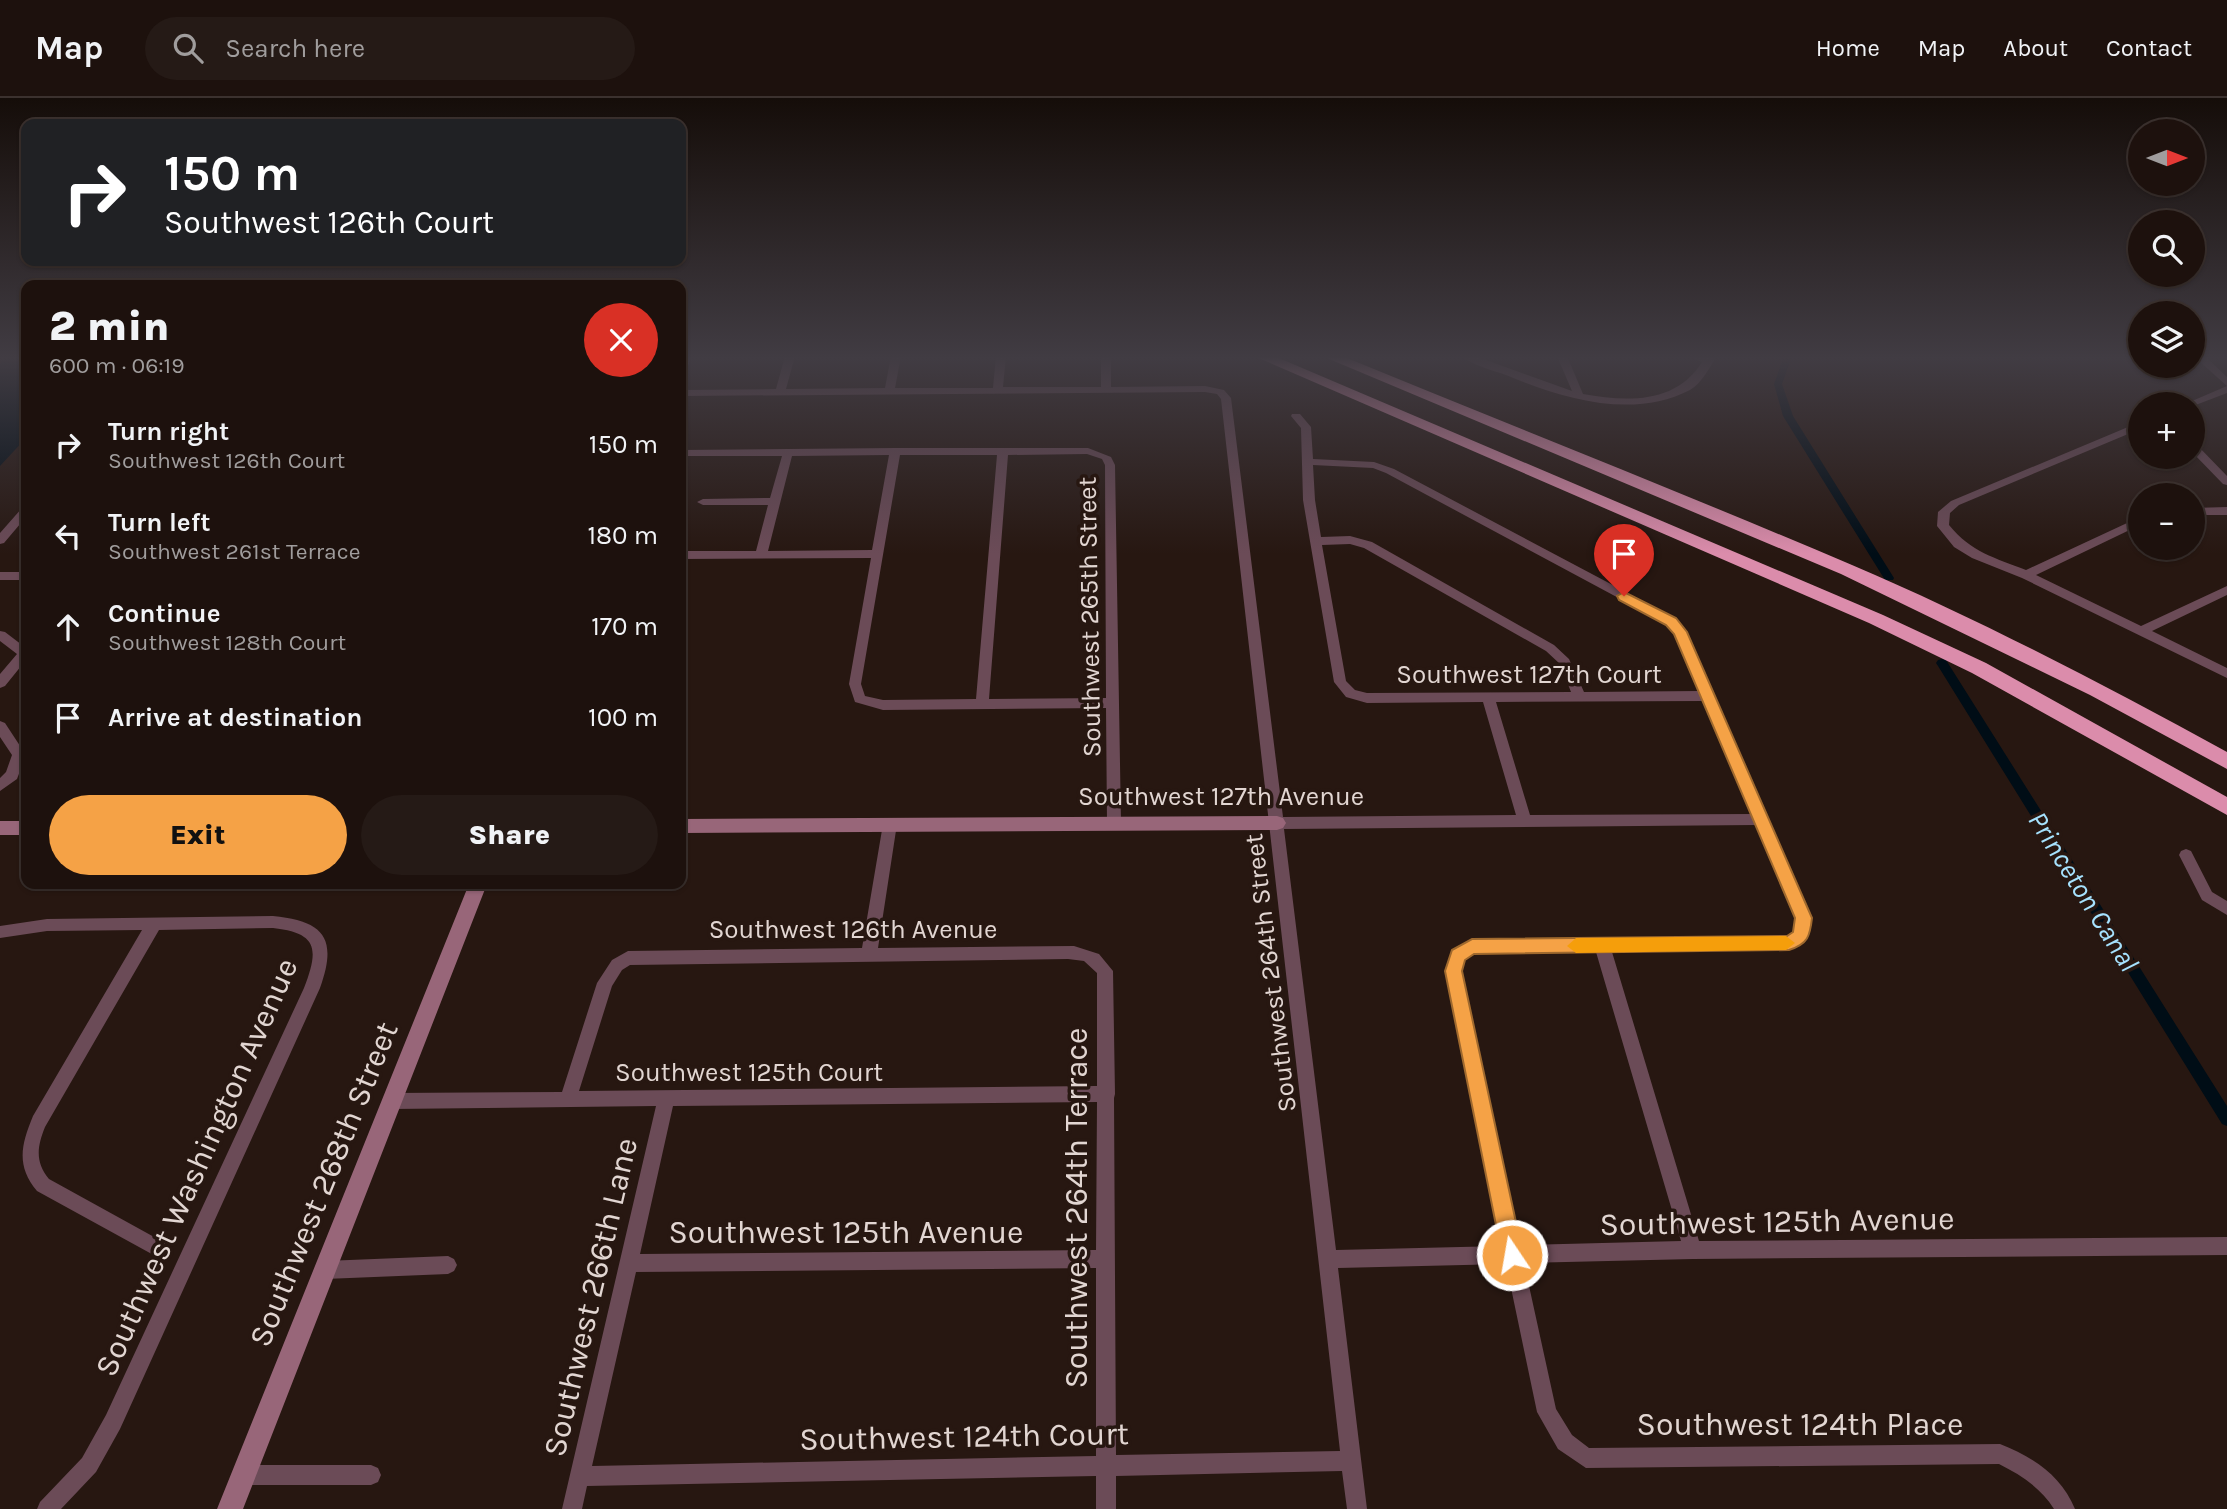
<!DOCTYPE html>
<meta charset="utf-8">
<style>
body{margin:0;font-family:Karla,sans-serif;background:#251a16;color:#f1f3f6;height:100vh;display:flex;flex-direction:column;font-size:26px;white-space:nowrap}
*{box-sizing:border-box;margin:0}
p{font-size:23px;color:#a09d9d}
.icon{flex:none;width:38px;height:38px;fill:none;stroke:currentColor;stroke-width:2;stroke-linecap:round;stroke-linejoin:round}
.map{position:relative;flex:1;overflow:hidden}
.drawer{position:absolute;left:21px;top:182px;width:665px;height:609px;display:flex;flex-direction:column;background:#1d110d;border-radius:14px;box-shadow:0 2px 5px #0004,0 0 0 2px #3b312e}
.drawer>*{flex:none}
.top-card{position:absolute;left:21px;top:21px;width:665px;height:147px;border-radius:14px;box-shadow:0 2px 5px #0004,0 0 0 2px #3b312e;background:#202124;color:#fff;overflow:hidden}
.needle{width:46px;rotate:90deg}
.controls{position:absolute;left:2128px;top:21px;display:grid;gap:14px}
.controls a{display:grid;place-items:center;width:77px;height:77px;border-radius:50%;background:#1d110d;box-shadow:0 2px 5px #0004,0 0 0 2px #3b312e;font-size:35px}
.pin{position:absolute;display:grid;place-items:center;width:60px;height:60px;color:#fff;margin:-72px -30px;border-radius:50% 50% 50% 0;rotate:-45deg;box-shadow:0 0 7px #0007}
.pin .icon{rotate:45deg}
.me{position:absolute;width:77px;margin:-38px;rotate:348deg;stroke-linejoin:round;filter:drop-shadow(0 0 5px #0008)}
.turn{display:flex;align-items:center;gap:24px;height:147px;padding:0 28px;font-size:32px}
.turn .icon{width:91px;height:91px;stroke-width:2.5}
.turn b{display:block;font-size:49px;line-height:60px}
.round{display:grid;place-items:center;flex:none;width:74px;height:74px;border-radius:37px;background:#251a16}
.headline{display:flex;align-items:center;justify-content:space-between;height:119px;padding:0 28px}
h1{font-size:42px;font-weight:800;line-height:52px}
.action{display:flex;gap:14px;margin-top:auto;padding:14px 28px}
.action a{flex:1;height:80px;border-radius:42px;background:#f5a246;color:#111;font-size:28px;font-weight:800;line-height:80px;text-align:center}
.action a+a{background:#251a16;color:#f1f3f6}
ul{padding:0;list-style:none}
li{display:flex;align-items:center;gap:21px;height:91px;padding:0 28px}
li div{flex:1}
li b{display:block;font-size:26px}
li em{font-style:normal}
header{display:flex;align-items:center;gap:42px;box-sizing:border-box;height:98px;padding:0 35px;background:#1d110d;border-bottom:2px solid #3b312e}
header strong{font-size:33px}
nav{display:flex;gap:38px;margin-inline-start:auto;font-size:24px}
.search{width:490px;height:63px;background:#251a16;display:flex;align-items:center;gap:18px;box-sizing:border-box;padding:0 24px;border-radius:38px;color:#a09d9d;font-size:26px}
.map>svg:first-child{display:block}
.water{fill:#000d16}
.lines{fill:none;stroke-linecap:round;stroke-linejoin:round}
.canal{fill:#000d16;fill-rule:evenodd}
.street{fill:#6b4b57;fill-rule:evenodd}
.secondary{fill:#986679;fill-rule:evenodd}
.highway{fill:#db8cab;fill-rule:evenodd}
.route{fill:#f5a246;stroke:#9f692e;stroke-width:2}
.slow{fill:#f59e0b}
.labels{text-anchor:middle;stroke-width:7;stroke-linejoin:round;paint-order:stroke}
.street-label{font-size:26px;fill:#e2d6d2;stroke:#271711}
.water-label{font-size:28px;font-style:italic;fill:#a6e2fe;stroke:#271711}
.near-street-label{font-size:32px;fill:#e2d6d2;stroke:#271711}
</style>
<header>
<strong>Map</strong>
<div class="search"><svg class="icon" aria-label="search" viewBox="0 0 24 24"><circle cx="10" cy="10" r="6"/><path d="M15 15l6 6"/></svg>Search here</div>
<nav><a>Home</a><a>Map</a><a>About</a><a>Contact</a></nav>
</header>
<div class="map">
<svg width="2227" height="1411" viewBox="0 0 2227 1411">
<rect width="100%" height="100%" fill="#271711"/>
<path class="water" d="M7 258H26V340L0 368V266Z"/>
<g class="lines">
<path class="canal" d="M1784 258H1792L1782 286 1793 318 1894 480 1893 482H1885L1783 318 1774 286Z
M1942 561 1946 562 2227 1008V1028L2222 1026 1938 568 1936 565 1938 562Z"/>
<path class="street" d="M785 258H795L786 291 885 290 891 258H901L895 290H993L996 258H1006L1003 289H1101V258H1111V289L1205 288 1224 292 1231 300 1283 719 1516 717 1483 604 1367 605 1346 599 1334 584 1303 402 1301 330 1291 318 1292 316H1300L1311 329 1313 361 1374 364 1394 371 1675 520 1686 534 1715 598 1812 820 1806 843 1789 851 1612 854 1699 1143 2227 1139V1157L1693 1161 1524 1165 1556 1311 1572 1337 1589 1350 2000 1346C2033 1359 2061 1377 2075 1411H2054C2041 1390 2021 1377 1999 1366L1586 1370 1558 1351 1537 1314 1506 1166 1338 1170 1367 1411H1347L1342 1373 1116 1378V1411H1096V1378L587 1388 582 1411H562L656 1008 392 1011 386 1009 384 1003 386 997 392 995 562 994 597 885 612 862 628 853 862 850 883 726 885 722H895L897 726 878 850 1074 848 1099 856 1113 873 1115 996 1114 1000 1116 1357 1340 1353 1221 301 1217 296 1205 294 681 298V292L776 291ZM1313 367 1373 370 1386 375 1667 526 1675 536 1699 593 1584 594 1569 561 1554 547 1372 444 1350 438 1321 439 1315 402ZM1350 446 1364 450 1546 553 1560 566 1571 594 1367 595 1355 592 1346 583 1322 447ZM1703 603 1752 716 1530 717 1496 604ZM1756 727 1796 820 1794 834 1787 839 1471 842 1453 853 1445 873 1502 1148 1336 1152 1284 731ZM1596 854 1681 1143 1520 1147 1461 873 1464 862 1474 855ZM1068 861 1084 863 1097 875V988L579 993 612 888 622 872 630 867ZM1097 1004 1096 1152 640 1156 673 1008ZM1096 1170V1358L592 1368 636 1174Z
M1461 258H1475L1572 293 1557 258H1567L1583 296C1627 304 1676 306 1702 264L1687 258H1717C1709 270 1702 285 1690 292 1632 322 1562 300 1506 277 1491 272 1473 267 1461 258Z
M2197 258H2205L2227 279V295L2193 308V306H2185L2227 288 2198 262Z
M2140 324V331L1959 407 1950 415 1949 427C1971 454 1995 460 2026 472L2140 419V427L2036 477 2141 528 2227 488V497L2152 533 2227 570V580L2022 480 1972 460 1954 449 1937 428 1938 414 1951 403Z
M2193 346 2197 347 2227 378V387L2223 386 2193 355Z
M895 350H1088L1111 359 1115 367 1121 725 1119 729H1109L1107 725 1106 610 883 612 855 604 849 586 871 460 681 461V453H756L768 407H703L697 404 703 401 770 400 782 358H681V352ZM1087 356 1102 361 1105 367 1106 600 989 601 1008 357ZM889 357 872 452 768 453 792 358ZM900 357H997L976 601 883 602 865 598 861 586Z
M26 408V419L4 445 0 446V435L22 410Z
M2227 409V417H2193V410Z
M0 474H26V482H0Z
M0 533 5 534 26 550V562L5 588 0 590V576L17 556 0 543Z
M0 623 5 625 26 657 17 681 0 693V680L6 674 12 657 0 639Z
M2186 751 2191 753 2212 794 2227 803V817L2202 802 2179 757 2181 753Z
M273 818C324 823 338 840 320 890L120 1331 96 1374 61 1411H37L40 1404 82 1360 106 1317 304 890C319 851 318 835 273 830L159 832 45 1029C37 1049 35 1064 49 1081L165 1145 168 1151 165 1157 159 1160 37 1093C16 1068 21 1047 33 1018L142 832 47 833 0 840V828L47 821Z
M448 1158 454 1161 457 1167 454 1173 448 1176 325 1181 319 1178 316 1172 319 1166 325 1163Z
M244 1367H371L378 1370 381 1377 378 1384 371 1387H244L237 1384 234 1377 237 1370Z"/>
<path class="secondary" d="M681 258H691L687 271 681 275Z
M1277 718 1283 720 1286 725 1283 730 1277 732 681 735V721Z
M0 723H26V737H0Z
M469 786H487L243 1411H217Z"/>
<path class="highway" d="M1254 258H1274L1883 517 1986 565 2227 699V717L1972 575 1869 525Z
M1322 258H1342C1512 328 1683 395 1852 467 1981 522 2104 587 2227 654V671L2090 597 1841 476Z"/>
</g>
<linearGradient id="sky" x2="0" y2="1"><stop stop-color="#150d09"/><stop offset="0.57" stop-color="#413c43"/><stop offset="1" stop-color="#413c43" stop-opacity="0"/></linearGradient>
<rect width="2227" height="456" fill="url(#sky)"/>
<path class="route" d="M1624 494 1676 520 1687 534 1812 820C1810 838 1808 846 1789 852L1474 856 1465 862 1462 873 1523 1157 1520 1164 1512 1167 1505 1164 1502 1157 1445 873 1452 852 1472 841 1787 838 1793 834 1795 820 1674 536 1666 527 1619 502 1617 498Z"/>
<path class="slow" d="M1786 838 1795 845 1786 852 1576 855 1567 848 1576 840Z"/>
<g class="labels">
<g class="street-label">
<text transform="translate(1089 519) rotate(-91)" y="9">Southwest 265th Street</text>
<text x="1529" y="585">Southwest 127th Court</text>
<text x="1221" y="707">Southwest 127th Avenue</text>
<text x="853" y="840">Southwest 126th Avenue</text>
<text transform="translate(1270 875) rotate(-97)" y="9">Southwest 264th Street</text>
<text x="749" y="983">Southwest 125th Court</text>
</g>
<g class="water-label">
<text transform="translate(2084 793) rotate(58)" y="10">Princeton Canal</text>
</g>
<g class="near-street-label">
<text transform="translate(196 1069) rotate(-66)" y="11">Southwest Washington Avenue</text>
<text transform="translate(323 1086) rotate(-68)" y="11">Southwest 268th Street</text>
<text transform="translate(1076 1110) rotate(-90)" y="11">Southwest 264th Terrace</text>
<text transform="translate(1777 1123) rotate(-1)" y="11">Southwest 125th Avenue</text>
<text x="846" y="1145">Southwest 125th Avenue</text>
<text transform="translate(590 1199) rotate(-77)" y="11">Southwest 266th Lane</text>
<text x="1800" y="1337">Southwest 124th Place</text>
<text transform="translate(964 1338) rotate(-1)" y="11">Southwest 124th Court</text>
</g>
</g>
</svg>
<div class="controls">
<a><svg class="needle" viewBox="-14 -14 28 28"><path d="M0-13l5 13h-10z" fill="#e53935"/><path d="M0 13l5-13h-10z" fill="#a09d9d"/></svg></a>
<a><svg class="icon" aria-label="search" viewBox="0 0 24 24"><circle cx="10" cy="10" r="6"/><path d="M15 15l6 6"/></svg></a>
<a><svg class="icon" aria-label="layers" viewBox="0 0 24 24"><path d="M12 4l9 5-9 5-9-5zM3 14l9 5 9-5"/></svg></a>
<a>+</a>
<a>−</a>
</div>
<div class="pin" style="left:1624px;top:498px;background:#d93025"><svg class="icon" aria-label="arrive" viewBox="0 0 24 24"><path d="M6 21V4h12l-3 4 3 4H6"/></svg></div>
<svg class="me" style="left:1512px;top:1157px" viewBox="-20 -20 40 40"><circle r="17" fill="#f5a246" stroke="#fff" stroke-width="3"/><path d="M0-11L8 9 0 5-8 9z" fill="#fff"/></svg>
<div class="top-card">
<div class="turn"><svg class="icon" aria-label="right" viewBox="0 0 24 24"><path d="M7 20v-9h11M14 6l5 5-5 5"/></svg><div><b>150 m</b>Southwest 126th Court</div></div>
</div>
<section class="drawer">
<div class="headline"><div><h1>2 min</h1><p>600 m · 06:19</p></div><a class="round" style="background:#d93025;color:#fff"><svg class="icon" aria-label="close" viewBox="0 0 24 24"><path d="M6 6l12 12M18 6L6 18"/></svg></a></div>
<ul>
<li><svg class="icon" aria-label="right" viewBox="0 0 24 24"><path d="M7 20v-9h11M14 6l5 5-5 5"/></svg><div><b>Turn right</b><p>Southwest 126th Court</p></div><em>150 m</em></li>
<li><svg class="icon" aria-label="left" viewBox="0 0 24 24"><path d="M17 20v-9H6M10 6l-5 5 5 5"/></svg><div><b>Turn left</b><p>Southwest 261st Terrace</p></div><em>180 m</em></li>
<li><svg class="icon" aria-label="ahead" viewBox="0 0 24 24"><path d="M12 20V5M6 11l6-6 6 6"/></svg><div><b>Continue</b><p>Southwest 128th Court</p></div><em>170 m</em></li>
<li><svg class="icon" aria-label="arrive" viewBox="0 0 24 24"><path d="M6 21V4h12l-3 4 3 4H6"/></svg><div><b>Arrive at destination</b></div><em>100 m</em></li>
</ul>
<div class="action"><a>Exit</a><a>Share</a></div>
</section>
</div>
